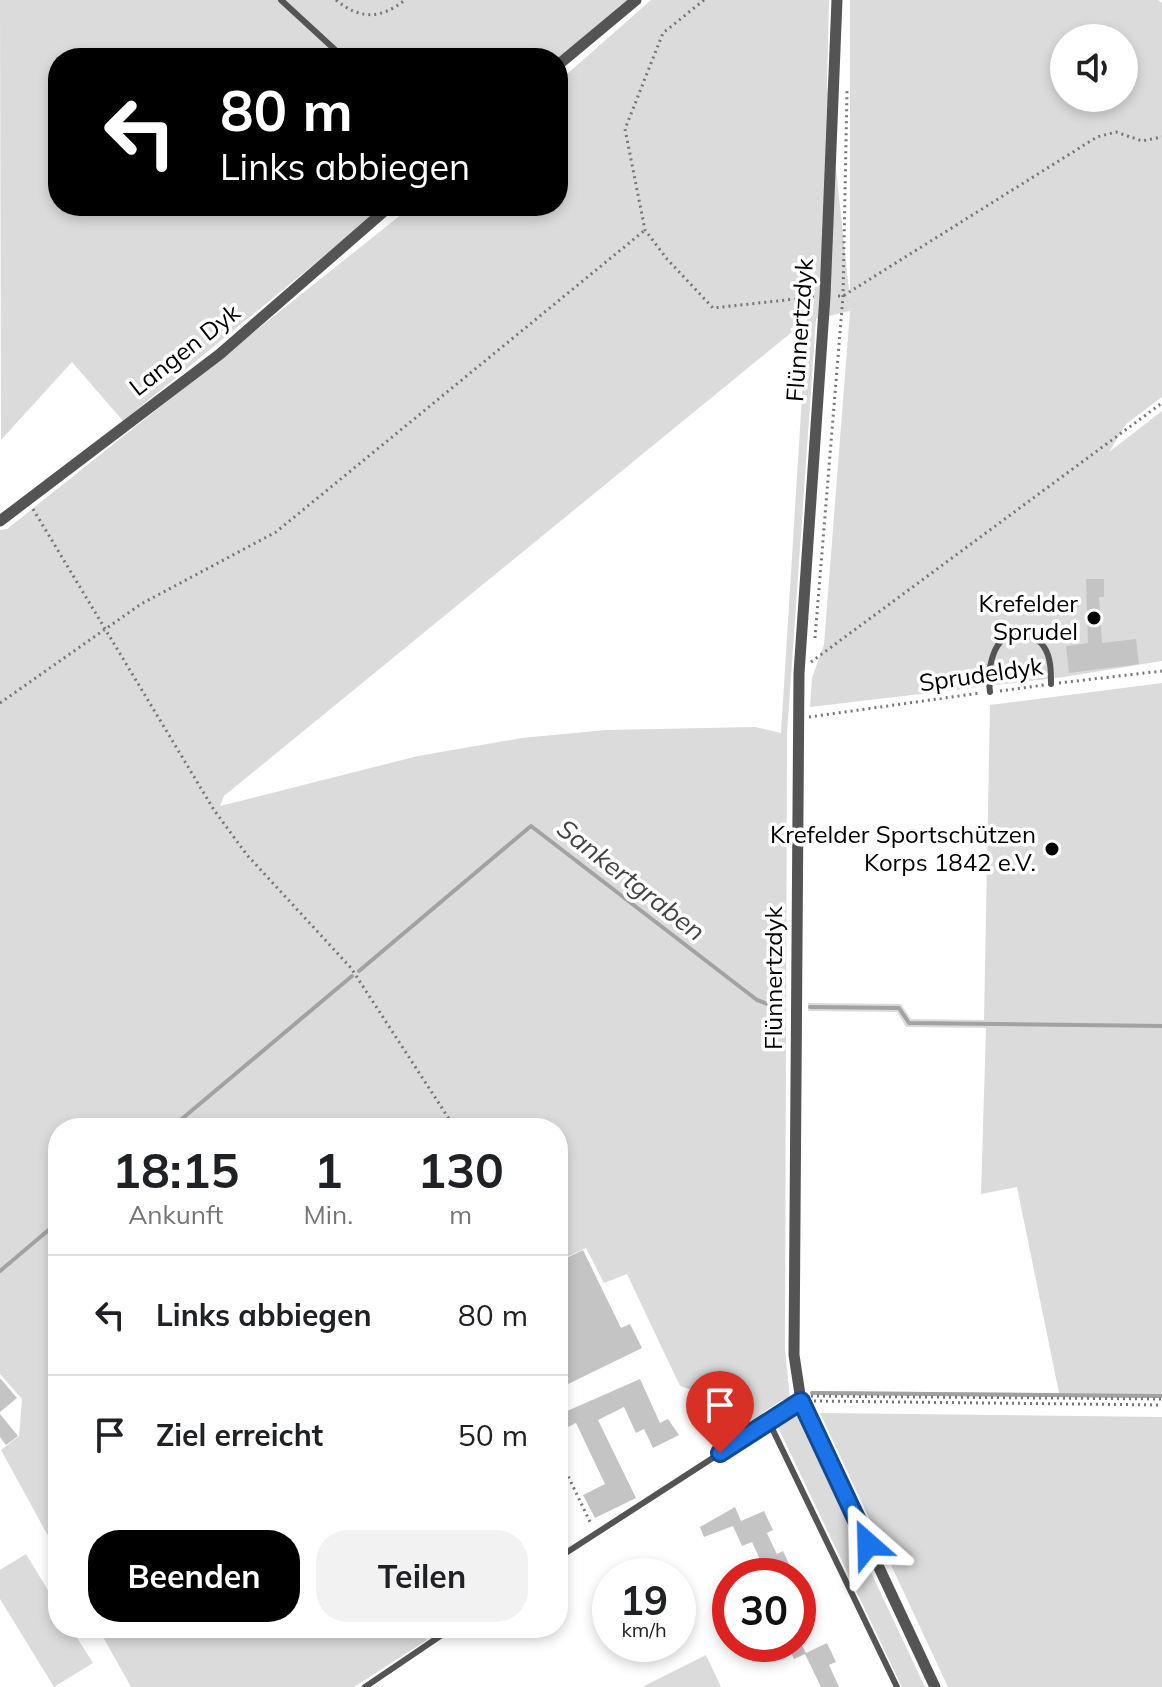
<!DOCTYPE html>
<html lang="de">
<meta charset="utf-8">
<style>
body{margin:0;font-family:Mulish,sans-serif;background:#f2f2f2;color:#202124;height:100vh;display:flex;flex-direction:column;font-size:30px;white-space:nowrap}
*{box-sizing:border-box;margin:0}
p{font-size:26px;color:#757577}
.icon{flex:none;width:44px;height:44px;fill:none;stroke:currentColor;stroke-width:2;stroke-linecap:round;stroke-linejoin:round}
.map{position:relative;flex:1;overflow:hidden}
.panel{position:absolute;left:48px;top:1118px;width:520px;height:520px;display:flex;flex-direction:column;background:#fff;border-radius:32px;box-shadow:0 4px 12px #0003}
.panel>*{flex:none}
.banner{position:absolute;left:48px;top:48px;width:520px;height:168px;border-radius:32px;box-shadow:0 4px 12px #0003;background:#000;color:#fff;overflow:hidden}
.fabs{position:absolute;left:1050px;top:24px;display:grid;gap:16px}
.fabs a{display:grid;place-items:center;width:88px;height:88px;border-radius:50%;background:#fff;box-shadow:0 4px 12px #0003;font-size:40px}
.speed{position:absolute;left:592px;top:1558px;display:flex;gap:16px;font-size:40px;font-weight:700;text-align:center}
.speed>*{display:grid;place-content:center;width:104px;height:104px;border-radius:50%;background:#fff;box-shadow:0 4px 12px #0003;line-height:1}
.speed small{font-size:20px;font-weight:400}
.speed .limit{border:12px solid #d22;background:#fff;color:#111}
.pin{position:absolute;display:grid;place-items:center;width:68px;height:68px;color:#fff;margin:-82px -34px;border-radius:50% 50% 50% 0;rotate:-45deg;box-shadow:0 0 8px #0007}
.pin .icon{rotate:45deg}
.me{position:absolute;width:88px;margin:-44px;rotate:335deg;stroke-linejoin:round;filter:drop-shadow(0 0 6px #0008)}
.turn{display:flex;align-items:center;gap:28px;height:168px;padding:0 40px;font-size:36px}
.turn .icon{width:104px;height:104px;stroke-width:2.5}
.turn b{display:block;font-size:56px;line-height:68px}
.eta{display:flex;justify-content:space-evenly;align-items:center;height:136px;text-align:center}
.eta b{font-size:48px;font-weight:700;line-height:56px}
.primary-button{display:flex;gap:16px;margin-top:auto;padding:16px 40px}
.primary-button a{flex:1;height:92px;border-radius:32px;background:#000;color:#fff;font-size:32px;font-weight:700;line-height:92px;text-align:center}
.primary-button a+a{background:#f2f2f2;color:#202124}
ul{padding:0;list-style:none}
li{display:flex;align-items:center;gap:24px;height:120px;padding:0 40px;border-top:2px solid #e0e0e0}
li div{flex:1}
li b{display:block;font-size:30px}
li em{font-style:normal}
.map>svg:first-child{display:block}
.green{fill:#dbdbdb;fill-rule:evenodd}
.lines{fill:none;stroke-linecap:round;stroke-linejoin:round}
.stream{stroke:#a2a2a2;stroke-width:4}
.building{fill:#c4c4c4}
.path{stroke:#767676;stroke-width:3;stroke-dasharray:2 4;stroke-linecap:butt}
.lane{stroke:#545454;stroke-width:6}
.street{stroke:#545454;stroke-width:11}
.route-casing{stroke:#114b97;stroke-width:20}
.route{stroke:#1a73e8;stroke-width:14}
.poi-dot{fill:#000;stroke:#fff;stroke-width:3}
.labels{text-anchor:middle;stroke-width:7;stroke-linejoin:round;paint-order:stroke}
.street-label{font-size:24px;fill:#000;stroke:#fff}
.poi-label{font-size:24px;fill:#000;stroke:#fff;text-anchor:end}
.water-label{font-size:26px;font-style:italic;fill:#434343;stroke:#fff}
</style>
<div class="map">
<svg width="1162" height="1687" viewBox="0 0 1162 1687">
<rect width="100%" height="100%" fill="#fff"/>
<path class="green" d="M0 0H636L558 58H58V206H385L123 421 72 362 1 440Z
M651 0H829L827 84 850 300V0H1158L1162 3V397L1126 424 1109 452 1162 411V661L1064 677 810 707 812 678 824 644 850 311 816 319 787 734 785 1348 790 1399 782 1400 722 1440 700 1393 680 1386 627 1274 604 1283 586 1248 558 1261V1128H58V1554L1 1450 19 1436 22 1399 0 1374V530L7 529 412 206H558V82ZM1064 38H1124V98H1064ZM807 316 781 733 755 727 606 730 522 738 418 756 220 806 224 796 792 332 790 329Z
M1162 683V1398L812 1394 811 1391 1059 1393 1017 1187 981 1194 986 1028 906 1027 897 1012 808 1011V1003L901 1004 911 1019 984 1020 990 705Z
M787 1413H796L925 1687H902L775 1421Z
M820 1413 1162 1417V1687H948Z
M26 1554 58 1607V1628H71L93 1663 54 1687 0 1599V1570Z
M98 1628H419L427 1640 354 1687H131Z
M706 1655 721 1687H642Z"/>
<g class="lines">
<path class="stream" d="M359 971 531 826 757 1000 776 1007
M810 1007 899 1008 909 1023 1162 1026
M171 1128 352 976
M0 1271 58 1222
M812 1393 1162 1396"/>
</g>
<path class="building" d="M1086 579H1104V597H1099L1102 643 1136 639 1139 664 1069 673 1066 646 1088 643Z
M583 1250 621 1328 630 1324 642 1348 558 1389V1262Z
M0 1378 17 1398 0 1412Z
M640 1379 660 1423 668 1419 679 1435 653 1448 644 1429 636 1433 624 1407 598 1420 636 1498 595 1518 583 1495 605 1484 576 1423 558 1432V1415Z
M0 1414 18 1436 6 1445 0 1437Z
M735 1507 741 1521 764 1511 773 1530 767 1533 772 1544 777 1554 783 1551 792 1570 779 1576 772 1562 763 1566 752 1542 742 1546 733 1526 704 1537 700 1527Z
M827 1643 836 1662 829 1665 839 1687H821L805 1654 794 1659 787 1644H801L806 1653Z"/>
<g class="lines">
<path class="path" d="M336 0C360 20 381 19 405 0
M704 0 663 33 625 129 645 230 667 259 713 308 814 297
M838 296H843L1097 137 1116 132 1142 141 1162 137
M33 509 214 810 247 855 351 968 455 1128
M815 638 843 296 847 91
M811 662 1162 403
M1059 683 1162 671
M1000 691 1044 685
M0 703 141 604 276 532 645 230
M809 717 980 693
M811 1396 1162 1399
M814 1401 1162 1405
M558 1455 591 1524"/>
<path class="lane" d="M281 0 344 58
M990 692C987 671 992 630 1022 635 1031 636 1039 639 1044 647 1051 657 1051 672 1051 684
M769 1422 897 1687
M558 1558 801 1401
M365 1687 452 1628"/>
<path class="street" d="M837 0 825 296 799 673 794 1355 801 1401 935 1687
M558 65 636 0
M0 521 220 354 390 206"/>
</g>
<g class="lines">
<g class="route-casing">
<path id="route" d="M720 1453 801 1401 868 1544"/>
</g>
<use href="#route" class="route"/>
</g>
<g class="poi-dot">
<circle cx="1094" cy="618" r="8"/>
<circle cx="1052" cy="849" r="8"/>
</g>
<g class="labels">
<g class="street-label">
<text transform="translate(800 330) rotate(-86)" y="8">Flünnertzdyk</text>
<text transform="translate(185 350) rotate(-38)" y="8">Langen Dyk</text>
<text transform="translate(981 675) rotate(-8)" y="8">Sprudeldyk</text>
<text transform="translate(774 978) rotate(-90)" y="8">Flünnertzdyk</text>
</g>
<g class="poi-label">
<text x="1078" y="612">Krefelder<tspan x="1078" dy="28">Sprudel</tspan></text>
<text x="1036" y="843">Krefelder Sportschützen<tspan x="1036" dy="28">Korps 1842 e.V.</tspan></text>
</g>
<g class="water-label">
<text transform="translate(631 880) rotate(38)" y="9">Sankertgraben</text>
</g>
</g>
</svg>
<div class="fabs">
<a><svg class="icon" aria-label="sound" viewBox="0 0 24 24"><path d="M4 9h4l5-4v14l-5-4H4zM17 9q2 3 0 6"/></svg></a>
</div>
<div class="speed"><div>19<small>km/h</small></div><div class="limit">30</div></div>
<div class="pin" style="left:720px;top:1453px;background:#d93025"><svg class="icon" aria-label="arrive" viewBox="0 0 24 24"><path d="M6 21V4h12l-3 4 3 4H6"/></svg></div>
<svg class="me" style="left:868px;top:1544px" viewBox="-20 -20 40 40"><path d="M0-17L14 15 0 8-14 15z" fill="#1a73e8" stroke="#fff" stroke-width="4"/></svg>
<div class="banner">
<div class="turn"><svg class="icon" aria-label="left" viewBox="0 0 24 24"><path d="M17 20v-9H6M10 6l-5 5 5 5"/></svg><div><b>80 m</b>Links abbiegen</div></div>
</div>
<section class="panel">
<div class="eta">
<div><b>18:15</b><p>Ankunft</p></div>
<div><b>1</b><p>Min.</p></div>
<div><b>130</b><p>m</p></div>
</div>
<ul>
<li><svg class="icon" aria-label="left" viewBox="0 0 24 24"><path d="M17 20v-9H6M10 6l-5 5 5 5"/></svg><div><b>Links abbiegen</b></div><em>80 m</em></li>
<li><svg class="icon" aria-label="arrive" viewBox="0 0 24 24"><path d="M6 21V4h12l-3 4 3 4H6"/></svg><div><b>Ziel erreicht</b></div><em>50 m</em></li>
</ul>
<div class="primary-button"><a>Beenden</a><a>Teilen</a></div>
</section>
</div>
